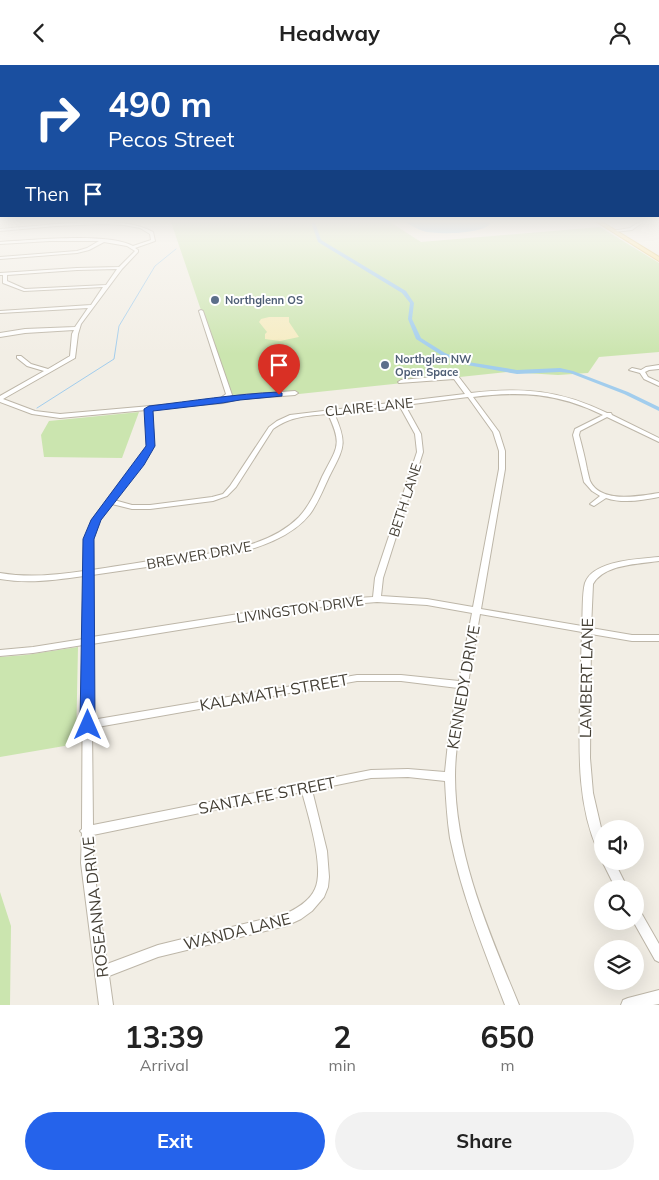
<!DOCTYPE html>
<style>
body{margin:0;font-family:Mulish,sans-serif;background:#f2f2f2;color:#222;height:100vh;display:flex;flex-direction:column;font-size:19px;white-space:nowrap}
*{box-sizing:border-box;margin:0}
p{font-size:16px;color:#767676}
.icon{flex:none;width:28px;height:28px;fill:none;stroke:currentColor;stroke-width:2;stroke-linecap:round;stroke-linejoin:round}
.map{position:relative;height:940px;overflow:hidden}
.side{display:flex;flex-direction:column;background:#fff;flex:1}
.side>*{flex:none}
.top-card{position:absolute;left:0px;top:0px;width:660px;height:152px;box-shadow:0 5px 20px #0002;background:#1a4fa0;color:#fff;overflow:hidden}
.controls{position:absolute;left:594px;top:755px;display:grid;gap:10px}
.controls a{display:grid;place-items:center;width:50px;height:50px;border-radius:50%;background:#fff;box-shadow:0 5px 20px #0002;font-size:25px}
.pin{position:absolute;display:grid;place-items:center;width:42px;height:42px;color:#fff;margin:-51px -21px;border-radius:50% 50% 50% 0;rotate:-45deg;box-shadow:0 0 5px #0007}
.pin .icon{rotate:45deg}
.me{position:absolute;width:55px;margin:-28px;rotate:0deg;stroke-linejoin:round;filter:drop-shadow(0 0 4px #0008)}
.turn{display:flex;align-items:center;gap:18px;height:105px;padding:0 25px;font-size:22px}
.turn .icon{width:65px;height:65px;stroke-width:2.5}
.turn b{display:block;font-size:35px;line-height:42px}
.then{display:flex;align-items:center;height:48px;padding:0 25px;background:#0003;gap:10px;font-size:19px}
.eta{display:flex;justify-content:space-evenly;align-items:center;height:85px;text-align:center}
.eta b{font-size:30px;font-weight:700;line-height:35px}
.action{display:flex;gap:10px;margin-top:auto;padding:10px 25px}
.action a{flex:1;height:58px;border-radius:30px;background:#2563eb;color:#fff;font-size:20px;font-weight:700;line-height:58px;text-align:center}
.action a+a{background:#f2f2f2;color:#222}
header{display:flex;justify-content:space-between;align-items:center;height:65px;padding:0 25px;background:#fff;font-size:22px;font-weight:700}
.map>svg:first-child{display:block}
.green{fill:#cbe5af}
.sand{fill:#f6ecc1}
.water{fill:#a2cded}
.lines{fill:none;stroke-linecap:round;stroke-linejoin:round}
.stream{stroke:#a2cded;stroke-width:1}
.canal{fill:#a2cded;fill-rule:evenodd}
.minor-casing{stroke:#bdb6a8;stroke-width:2}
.major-casing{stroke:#dfbe66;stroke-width:2}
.minor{fill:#fff;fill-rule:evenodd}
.major{fill:#fbe195;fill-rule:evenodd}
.route{fill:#2563eb;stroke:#184099}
.service-dot{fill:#5c6f8a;stroke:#fff;stroke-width:2}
.labels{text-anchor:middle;stroke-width:4;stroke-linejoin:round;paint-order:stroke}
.far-service-label{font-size:11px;font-weight:bold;fill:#4e5e75;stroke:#fff;text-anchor:start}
.street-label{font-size:14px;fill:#443f35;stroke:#fff}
.near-street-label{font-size:16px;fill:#443f35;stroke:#fff}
</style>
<header><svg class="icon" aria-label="back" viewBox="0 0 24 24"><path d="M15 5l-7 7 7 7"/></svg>Headway<svg class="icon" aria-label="person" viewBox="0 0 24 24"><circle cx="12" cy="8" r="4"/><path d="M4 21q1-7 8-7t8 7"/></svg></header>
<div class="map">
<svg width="659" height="940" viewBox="0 0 659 940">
<rect width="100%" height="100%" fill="#f2eee5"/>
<path class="green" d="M171 157H390L421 177 600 162 659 198V287L599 292 588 308 558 310 507 307 232 336Z
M139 347 122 393 44 392 41 370 49 356Z
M78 582 76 679 0 692V592L26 590Z
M0 827 11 861 10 940H0Z"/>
<path class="sand" d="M269 252H289V257L299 272 280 276 265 274V269L267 267 259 257 261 254Z"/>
<path class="water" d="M405 157H489L490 159C482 169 436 170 423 166 417 164 411 160 405 157Z"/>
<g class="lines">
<path class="stream" d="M37 343 114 294 119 261 155 201 176 184"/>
<path class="canal" d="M311 157H315L321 175 406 226 414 238 412 254 421 273 445 288 468 297 517 305 560 303 573 306 628 327 659 342V346L624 329 570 308 560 307 517 309 467 300 441 290 416 274 408 254 410 238 402 228 318 177Z"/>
<g class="minor-casing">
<path id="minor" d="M80 157C105 157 131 155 153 167L155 176 135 183 138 185V187L122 204 81 259 78 269 75 293 3 334 35 346 60 349 218 335 226 329 199 246 201 245 203 246 232 330 228 333 240 330 295 326 298 328 295 330 240 334 223 338 152 344 154 381 114 435 132 440H150L212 432 223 429 230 421 269 362 277 356 290 350 465 329 454 314 399 318 398 317 401 315 456 310 458 311 471 328C523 322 560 325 607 348H611L612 350 659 373V377L657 376 607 352 580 366 579 370C582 381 585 393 587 404 588 408 589 413 590 416 601 439 640 431 659 428V432C642 435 624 439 606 433L594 441 590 439 600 431 592 426 584 417 573 370 575 364 603 350C558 328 521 326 473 332L499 367 505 386V404L481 544 582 561C583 550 582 528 585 518 593 495 639 494 659 492V496C639 499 604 499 593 519L591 563 632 570H659V576H632L591 569 590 693 593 728 602 767V787L598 786C577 739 579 687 580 637 581 614 581 590 582 567L480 549C475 578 470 607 465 635 460 660 455 685 455 711 455 791 489 867 519 940H505C484 885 462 831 450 773 447 754 446 735 445 716L408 712 371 713 312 725 327 786 329 812 328 822 324 832 312 846 301 854 286 861 158 892 109 911 113 940H99L81 798 82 768 80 766 82 764 83 580 33 588 0 591V585L33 582 83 574 84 511C55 515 29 519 0 514V508C29 513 55 510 84 506V478L92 455 148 381 146 345 60 353 32 349 0 337V331L44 306 27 301 17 293V291H21L31 299 48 304 70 291 72 269 74 265 25 268 0 272V268L25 264 75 262 88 243 0 248V246L91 240 103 222 24 226 3 218V210H0V208L77 203 119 202 135 186 127 181 104 177 89 185 77 188 0 194V192L77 186 87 183 99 176H50L0 179V177C30 175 109 167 133 181L151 175 150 169 140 163 124 160 103 159 56 161 0 166V164ZM117 204 106 220 25 224 7 216V210L77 205ZM468 332 493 367 499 386V404L473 542 427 534 381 531 383 513 423 387 421 369 405 340ZM399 340 415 369 417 387 375 513 373 532 327 535 92 572V510L229 490C258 483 291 473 310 449 318 438 323 425 329 412 344 382 348 380 334 348ZM328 349C343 381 337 382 322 412 316 426 310 440 299 452 264 487 203 489 156 495 135 498 113 502 92 505V478L100 455 112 439 132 444H150L213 436 227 431 236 422 273 364C291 351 307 351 328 349ZM377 537 427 540 472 548 459 616 401 610H357L92 655V579L327 541ZM357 616H401L458 623 449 668 445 707 408 704 371 705 93 760 92 663ZM302 727C308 750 325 803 315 824 310 836 296 844 285 849L158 880 107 899 93 798V770Z
M639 157H643L632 165 614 167 612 166 630 163Z
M659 300V304L649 305 645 307 648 312 659 317V321L644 314 640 308 629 305 632 303 641 305 646 302Z
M602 796H614L628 824H616Z
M635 842 639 844 659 879V897L655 895 633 856H635Z
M659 925V939L653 940H621L623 935 628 933Z"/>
</g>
<g class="major-casing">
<path id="major" d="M597 157H602L659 192V196Z"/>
</g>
<use href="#minor" class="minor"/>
<use href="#major" class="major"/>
</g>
<linearGradient id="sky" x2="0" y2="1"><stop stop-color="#8cbeea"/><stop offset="0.54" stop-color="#f9f7f3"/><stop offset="1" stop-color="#f9f7f3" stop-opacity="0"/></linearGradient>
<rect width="659" height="289" fill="url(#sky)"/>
<path class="route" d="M279 327 282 328V331L240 335 222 338 153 346 155 381 144 400 101 455 94 474 95 660 93 664 88 665 83 664 80 660 83 474 91 455 146 381 144 344 149 341C192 336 235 329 279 327Z"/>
<g class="service-dot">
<circle cx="215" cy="235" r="5"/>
<circle cx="385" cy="300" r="5"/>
</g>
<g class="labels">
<g class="far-service-label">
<text x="225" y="239">Northglenn OS</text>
<text x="395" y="298">Northglen NW<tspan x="395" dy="13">Open Space</tspan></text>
</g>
<g class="street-label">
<text transform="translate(369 342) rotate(-6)" y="5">CLAIRE LANE</text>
<text transform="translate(405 435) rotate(-72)" y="5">BETH LANE</text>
<text transform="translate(199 490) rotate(-10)" y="5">BREWER DRIVE</text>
<text transform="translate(300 544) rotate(-8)" y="5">LIVINGSTON DRIVE</text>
</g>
<g class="near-street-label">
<text transform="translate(586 613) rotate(-89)" y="6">LAMBERT LANE</text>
<text transform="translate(463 622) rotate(-80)" y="6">KENNEDY DRIVE</text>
<text transform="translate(274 627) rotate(-10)" y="6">KALAMATH STREET</text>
<text transform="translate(267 730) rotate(-11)" y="6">SANTA FE STREET</text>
<text transform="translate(95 842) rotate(-96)" y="6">ROSEANNA DRIVE</text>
<text transform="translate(237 866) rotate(-14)" y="6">WANDA LANE</text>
</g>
</g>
</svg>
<div class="controls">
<a><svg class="icon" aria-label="sound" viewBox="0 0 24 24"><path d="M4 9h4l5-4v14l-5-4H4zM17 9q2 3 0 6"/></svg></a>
<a><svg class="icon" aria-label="search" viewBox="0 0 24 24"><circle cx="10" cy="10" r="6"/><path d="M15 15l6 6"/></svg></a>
<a><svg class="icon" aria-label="layers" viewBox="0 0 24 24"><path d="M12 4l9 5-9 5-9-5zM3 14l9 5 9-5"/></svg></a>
</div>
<div class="pin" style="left:279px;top:330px;background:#d93025"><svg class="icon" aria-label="arrive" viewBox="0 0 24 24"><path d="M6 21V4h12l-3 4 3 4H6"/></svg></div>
<svg class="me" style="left:88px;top:660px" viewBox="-20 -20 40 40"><path d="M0-17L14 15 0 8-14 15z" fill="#2563eb" stroke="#fff" stroke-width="4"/></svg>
<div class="top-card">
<div class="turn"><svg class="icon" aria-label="right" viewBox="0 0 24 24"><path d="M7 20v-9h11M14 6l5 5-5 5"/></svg><div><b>490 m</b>Pecos Street</div></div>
<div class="then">Then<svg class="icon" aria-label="arrive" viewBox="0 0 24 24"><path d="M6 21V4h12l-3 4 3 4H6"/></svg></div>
</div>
</div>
<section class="side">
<div class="eta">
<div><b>13:39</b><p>Arrival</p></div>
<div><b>2</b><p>min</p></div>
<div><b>650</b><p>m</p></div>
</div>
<div class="action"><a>Exit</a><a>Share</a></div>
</section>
